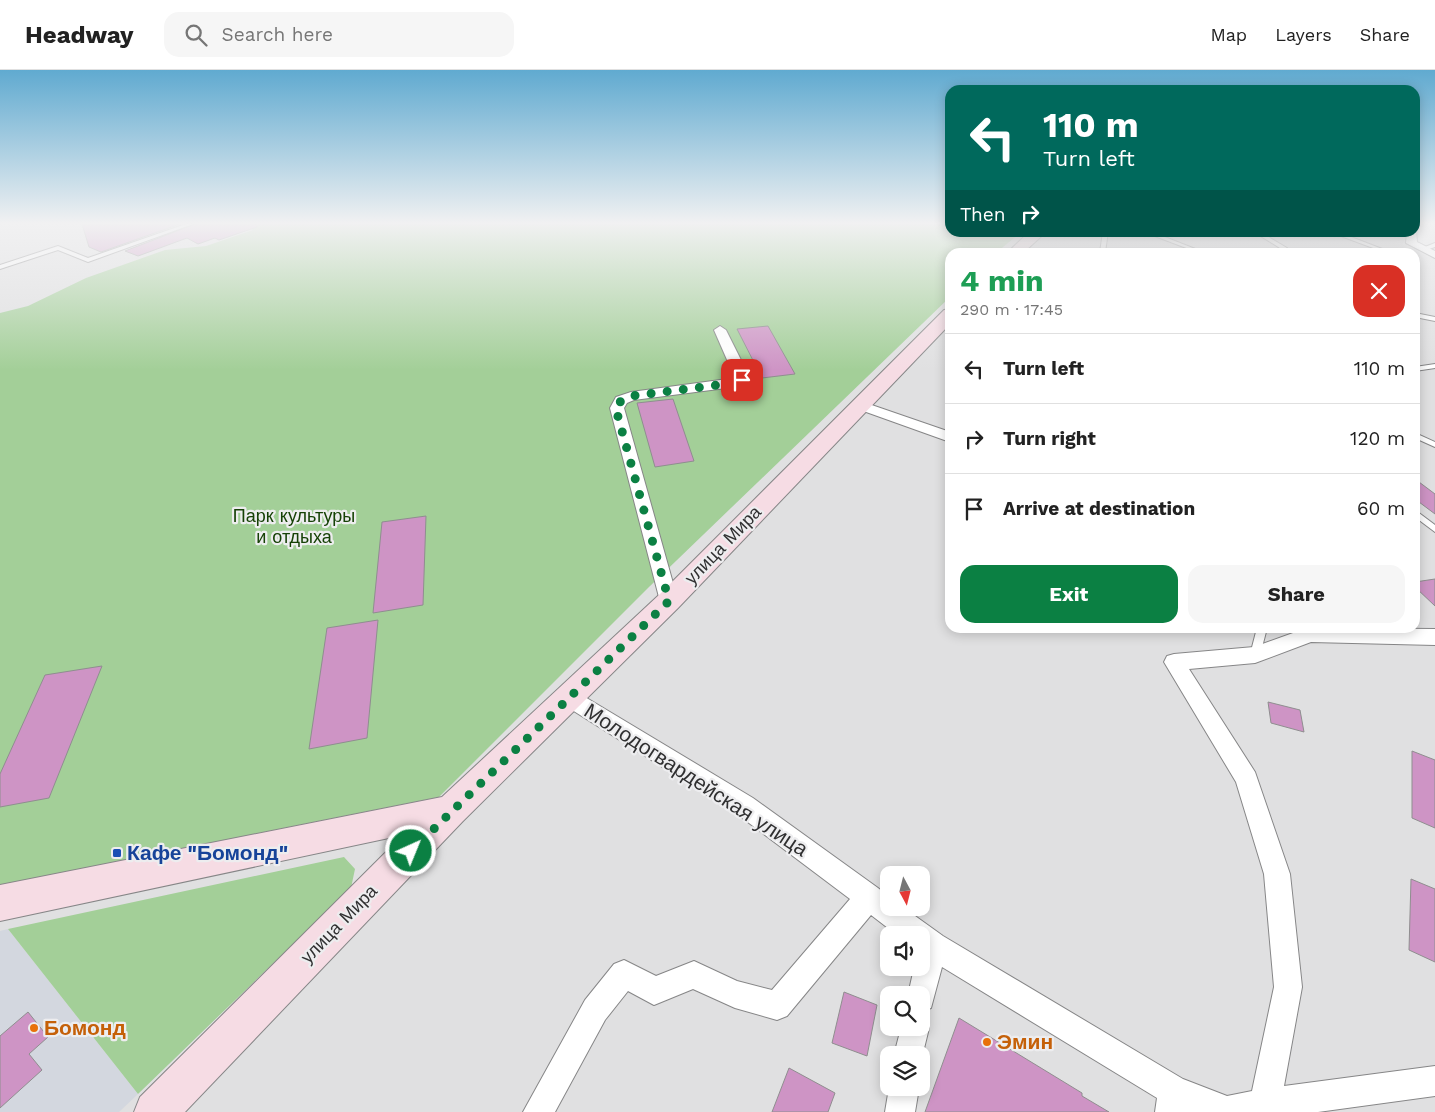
<!DOCTYPE html>
<meta charset="utf-8">
<style>
body{margin:0;font-family:"Work Sans",sans-serif;background:#f6f6f6;color:#222;height:100vh;display:flex;flex-direction:column;font-size:19px;white-space:nowrap}
*{box-sizing:border-box;margin:0}
p{font-size:16px;color:#767676}
.icon{flex:none;width:28px;height:28px;fill:none;stroke:currentColor;stroke-width:2;stroke-linecap:round;stroke-linejoin:round}
.map{position:relative;flex:1;overflow:hidden}
.drawer{position:absolute;left:945px;top:178px;width:475px;height:385px;display:flex;flex-direction:column;background:#fff;border-radius:15px;box-shadow:0 2px 12px #0003}
.drawer>*{flex:none}
.banner{position:absolute;left:945px;top:15px;width:475px;height:152px;border-radius:15px;box-shadow:0 2px 12px #0003;background:#00695c;color:#fff;overflow:hidden}
.needle{width:32px;rotate:173deg}
.fabs{position:absolute;left:880px;top:796px;display:grid;gap:10px}
.fabs a{display:grid;place-items:center;width:50px;height:50px;border-radius:10px;background:#fff;box-shadow:0 2px 12px #0003;font-size:25px}
.pin{position:absolute;display:grid;place-items:center;width:42px;height:42px;color:#fff;margin:-21px;border-radius:10px;box-shadow:0 2px 8px #0006}
.me{position:absolute;width:55px;margin:-28px;rotate:44deg;stroke-linejoin:round;filter:drop-shadow(0 0 4px #0008)}
.turn{display:flex;align-items:center;gap:18px;height:105px;padding:0 15px;font-size:22px}
.turn .icon{width:65px;height:65px;stroke-width:2.5}
.turn b{display:block;font-size:35px;line-height:42px}
.then{display:flex;align-items:center;height:48px;padding:0 15px;background:#0003;gap:10px;font-size:19px}
.round{display:grid;place-items:center;flex:none;width:52px;height:52px;border-radius:15px;background:#f6f6f6}
.headline{display:flex;align-items:center;justify-content:space-between;height:85px;padding:0 15px}
h1{font-size:30px;font-weight:700;line-height:38px;color:#1e9e55}
.primary-button{display:flex;gap:10px;margin-top:auto;padding:10px 15px}
.primary-button a{flex:1;height:58px;border-radius:15px;background:#0b8043;color:#fff;font-size:20px;font-weight:700;line-height:58px;text-align:center}
.primary-button a+a{background:#f6f6f6;color:#222}
ul{padding:0;list-style:none}
li{display:flex;align-items:center;gap:15px;height:70px;padding:0 15px;border-top:1px solid #e0e0e0}
li div{flex:1}
li b{display:block;font-size:19px}
li em{font-style:normal}
header{display:flex;align-items:center;gap:30px;box-sizing:border-box;height:70px;padding:0 25px;background:#fff;border-bottom:1px solid #e0e0e0}
header strong{font-size:24px}
nav{display:flex;gap:28px;margin-inline-start:auto;font-size:18px}
.search{width:350px;height:45px;background:#f6f6f6;display:flex;align-items:center;gap:12px;box-sizing:border-box;padding:0 18px;border-radius:15px;color:#767676;font-size:19px}
.map>svg:first-child{display:block}
.built{fill:#d3d7df}
.green{fill:#a3cf98}
.building{fill:#ce94c5;stroke:#8f8e8f}
.lines{fill:none;stroke-linecap:round;stroke-linejoin:round}
.lane-casing{stroke:#868687;stroke-width:2}
.street-casing{stroke:#868687;stroke-width:2}
.secondary-casing{stroke:#868687;stroke-width:2}
.lane{fill:#fff;fill-rule:evenodd}
.street{fill:#fff;fill-rule:evenodd}
.secondary{fill:#f6dce4;fill-rule:evenodd}
.route{stroke:#0b8043;stroke-width:9;stroke-dasharray:0 16.2}
.transit-dot{fill:#1a4fb4;stroke:#ededef;stroke-width:2}
.food-dot{fill:#e8710a;stroke:#ededef;stroke-width:2}
.labels{text-anchor:middle;stroke-width:4.5;stroke-linejoin:round;paint-order:stroke}
.park-label{font-size:18px;fill:#164206;stroke:#ededef}
.street-label{font-size:18px;fill:#303031;stroke:#ededef}
.near-street-label{font-size:21px;fill:#303031;stroke:#ededef}
.near-transit-label{font-size:21px;font-weight:bold;fill:#164399;stroke:#ededef;text-anchor:start}
.near-food-label{font-size:21px;font-weight:bold;fill:#c56008;stroke:#ededef;text-anchor:start}
</style>
<header>
<strong>Headway</strong>
<div class="search"><svg class="icon" aria-label="search" viewBox="0 0 24 24"><circle cx="10" cy="10" r="6"/><path d="M15 15l6 6"/></svg>Search here</div>
<nav><a>Map</a><a>Layers</a><a>Share</a></nav>
</header>
<div class="map">
<svg width="1435" height="1042" viewBox="0 0 1435 1042">
<rect width="100%" height="100%" fill="#e0e0e1"/>
<path class="built" d="M8 859 138 1024 119 1042H0V861Z"/>
<path class="green" d="M241 154H950V162L1020 163 997 182H950V227L649 517 439 727 0 815V243L28 236 86 208 165 180 206 176 253 160Z
M344 787 355 799 351 818 138 1024 8 859Z"/>
<path class="building" d="M82 154H180L101 182 89 177Z
M195 154H256L257 157 219 170 215 168 198 174 187 168 138 186 125 181Z
M768 256 795 304 762 308 737 259Z
M673 329 694 391 655 397 637 333Z
M1415 409 1435 424V444L1415 429Z
M426 446 423 535 373 543 382 452Z
M1435 509V536L1415 517V512Z
M378 550 367 668 309 679 327 558Z
M102 596 49 728 0 737V704L45 605Z
M1268 632 1300 640 1304 662 1271 653Z
M1412 681 1435 690V758L1412 748Z
M1411 809 1435 819V892L1409 880Z
M844 922 877 935 867 986 832 973Z
M28 942 48 967 29 984 42 1000 0 1038V966Z
M959 948 1082 1023V1026L1109 1042H925Z
M789 998 835 1023 828 1042H772Z"/>
<g class="lines">
<g class="lane-casing">
<path id="lane" d="M186 154H193L88 192 58 180 0 199V195L58 176 88 188Z
M1103 162H1108L1105 182H1100Z
M1144 162H1152L1203 182H1197Z
M1254 162H1260L1287 178 1277 182H1272V181L1280 178Z
M1330 162H1338L1390 182H1384Z
M1435 173V177L1423 181 1420 179Z
M1415 243 1435 247V251L1415 247Z
M1435 294V298L1415 301V297Z
M1415 363 1435 372V377L1415 368Z
M1415 440 1435 455V462L1415 447Z
M1257 558H1267L1260 585 1258 588H1252L1250 585Z"/>
</g>
<g class="street-casing">
<path id="street" d="M1416 160 1417 172 1435 181V188L1406 173 1407 162H1415Z
M720 256 726 260 748 304 749 310 747 313 734 317 634 330 627 333 624 338 678 531 676 536 669 538 662 536 660 531 610 338 616 327 631 322 735 308 714 260Z
M860 331 950 362V372L855 338 853 335 855 332Z
M1307 558 1435 559V575L1311 572 1255 593 1189 599 1255 702 1290 804 1302 917 1284 1016 1435 996V1026L1318 1042H1155L1157 1028 942 897 931 938 921 942V925H908L914 898H921V865H897L871 845 787 946 777 950 735 938 693 919 654 935 628 921 605 950 555 1042H523L585 930 614 894 624 890 656 906 694 891 737 911 772 920 850 829 737 744 561 633 557 627 561 621 568 618 575 621 753 728 878 818 889 827V838H904L943 866 1183 1009 1227 1026 1252 1021 1274 917 1264 804 1236 712 1164 592 1167 586 1174 584 1254 577Z
M921 946 925 948 929 958 921 991V985H894L901 958H921Z
M889 1018H919L915 1042H885Z"/>
</g>
<g class="secondary-casing">
<path id="secondary" d="M1029 162H1046L1024 182H1008Z
M950 239V254L678 538 463 751 185 1042H134L140 1027 403 765 0 851V815L442 727 660 524 944 240Z"/>
</g>
<use href="#lane" class="lane"/>
<use href="#street" class="street"/>
<use href="#secondary" class="secondary"/>
</g>
<linearGradient id="sky" x2="0" y2="1"><stop stop-color="#60aad0"/><stop offset="0.51" stop-color="#f1f1f2"/><stop offset="1" stop-color="#f1f1f2" stop-opacity="0"/></linearGradient>
<rect width="1435" height="300" fill="url(#sky)"/>
<g class="lines">
<path class="route" d="M411 781 669 531 617 343 618 333 631 326 734 313 742 310"/>
</g>
<rect class="transit-dot" x="112" y="778" width="10" height="10" rx="2.5"/>
<g class="food-dot">
<circle cx="34" cy="958" r="5"/>
<circle cx="987" cy="972" r="5"/>
</g>
<g class="labels">
<g class="park-label">
<text x="294" y="452">Парк культуры<tspan x="294" dy="21">и отдыха</tspan></text>
</g>
<g class="street-label">
<text transform="translate(723 475) rotate(-46)" y="6">улица Мира</text>
<text transform="translate(339 854) rotate(-46)" y="6">улица Мира</text>
</g>
<g class="near-street-label">
<text transform="translate(696 710) rotate(33)" y="7">Молодогвардейская улица</text>
</g>
<g class="near-transit-label">
<text x="127" y="790">Кафе "Бомонд"</text>
</g>
<g class="near-food-label">
<text x="44" y="965">Бомонд</text>
<text x="997" y="979">Эмин</text>
</g>
</g>
</svg>
<div class="fabs">
<a><svg class="needle" viewBox="-14 -14 28 28"><path d="M0-13l5 13h-10z" fill="#e53935"/><path d="M0 13l5-13h-10z" fill="#767676"/></svg></a>
<a><svg class="icon" aria-label="sound" viewBox="0 0 24 24"><path d="M4 9h4l5-4v14l-5-4H4zM17 9q2 3 0 6"/></svg></a>
<a><svg class="icon" aria-label="search" viewBox="0 0 24 24"><circle cx="10" cy="10" r="6"/><path d="M15 15l6 6"/></svg></a>
<a><svg class="icon" aria-label="layers" viewBox="0 0 24 24"><path d="M12 4l9 5-9 5-9-5zM3 14l9 5 9-5"/></svg></a>
</div>
<div class="pin" style="left:742px;top:310px;background:#d93025"><svg class="icon" aria-label="arrive" viewBox="0 0 24 24"><path d="M6 21V4h12l-3 4 3 4H6"/></svg></div>
<svg class="me" style="left:411px;top:781px" viewBox="-20 -20 40 40"><circle r="17" fill="#0b8043" stroke="#fff" stroke-width="3"/><path d="M0-11L8 9 0 5-8 9z" fill="#fff"/></svg>
<div class="banner">
<div class="turn"><svg class="icon" aria-label="left" viewBox="0 0 24 24"><path d="M17 20v-9H6M10 6l-5 5 5 5"/></svg><div><b>110 m</b>Turn left</div></div>
<div class="then">Then<svg class="icon" aria-label="right" viewBox="0 0 24 24"><path d="M7 20v-9h11M14 6l5 5-5 5"/></svg></div>
</div>
<section class="drawer">
<div class="headline"><div><h1>4 min</h1><p>290 m · 17:45</p></div><a class="round" style="background:#d93025;color:#fff"><svg class="icon" aria-label="close" viewBox="0 0 24 24"><path d="M6 6l12 12M18 6L6 18"/></svg></a></div>
<ul>
<li><svg class="icon" aria-label="left" viewBox="0 0 24 24"><path d="M17 20v-9H6M10 6l-5 5 5 5"/></svg><div><b>Turn left</b></div><em>110 m</em></li>
<li><svg class="icon" aria-label="right" viewBox="0 0 24 24"><path d="M7 20v-9h11M14 6l5 5-5 5"/></svg><div><b>Turn right</b></div><em>120 m</em></li>
<li><svg class="icon" aria-label="arrive" viewBox="0 0 24 24"><path d="M6 21V4h12l-3 4 3 4H6"/></svg><div><b>Arrive at destination</b></div><em>60 m</em></li>
</ul>
<div class="primary-button"><a>Exit</a><a>Share</a></div>
</section>
</div>
